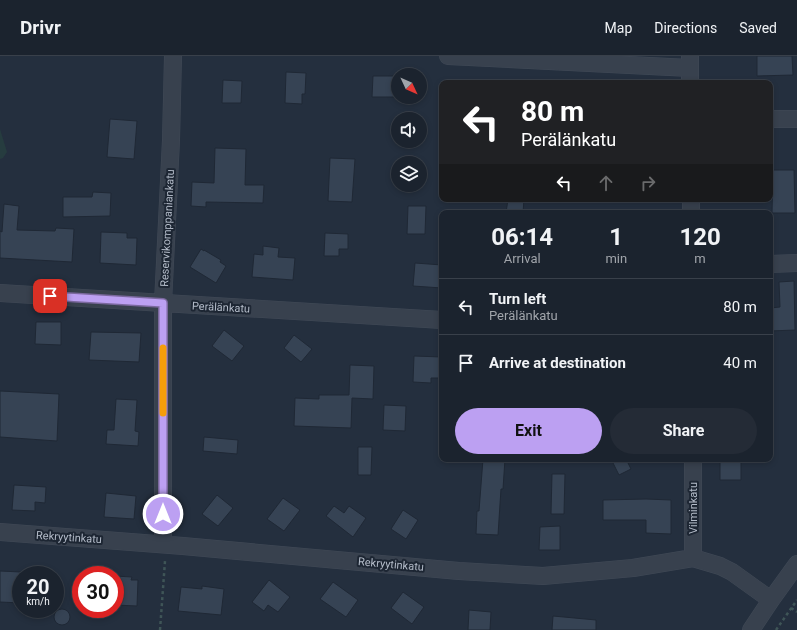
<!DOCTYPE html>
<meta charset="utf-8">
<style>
body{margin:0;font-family:Roboto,sans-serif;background:#242b36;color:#f1f3f6;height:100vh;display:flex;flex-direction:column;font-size:15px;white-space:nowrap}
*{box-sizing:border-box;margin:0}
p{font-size:13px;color:#a0a4aa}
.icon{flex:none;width:22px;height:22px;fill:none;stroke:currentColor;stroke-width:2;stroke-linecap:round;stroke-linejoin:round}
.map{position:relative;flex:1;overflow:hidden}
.panel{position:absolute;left:439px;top:154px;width:334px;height:252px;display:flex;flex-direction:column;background:#1b232e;border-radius:8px;box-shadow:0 2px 6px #0003,0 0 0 1px #39404a}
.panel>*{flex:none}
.top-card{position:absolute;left:439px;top:24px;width:334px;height:122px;border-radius:8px;box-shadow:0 2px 6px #0003,0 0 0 1px #39404a;background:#202124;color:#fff;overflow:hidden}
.needle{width:26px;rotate:134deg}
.controls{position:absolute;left:391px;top:12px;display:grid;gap:8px}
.controls a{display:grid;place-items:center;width:36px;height:36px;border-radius:50%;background:#1b232e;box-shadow:0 2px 6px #0003,0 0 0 1px #39404a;font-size:20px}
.speed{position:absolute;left:12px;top:510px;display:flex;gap:8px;font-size:20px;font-weight:700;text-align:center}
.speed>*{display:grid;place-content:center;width:52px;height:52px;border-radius:50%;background:#1b232e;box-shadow:0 2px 6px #0003,0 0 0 1px #39404a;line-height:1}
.speed small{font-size:10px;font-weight:400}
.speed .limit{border:6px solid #d22;background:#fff;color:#111}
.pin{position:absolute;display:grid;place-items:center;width:34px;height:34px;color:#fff;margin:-17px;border-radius:8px;box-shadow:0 2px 6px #0006}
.me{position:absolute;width:44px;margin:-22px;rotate:0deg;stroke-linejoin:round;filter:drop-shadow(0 0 3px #0008)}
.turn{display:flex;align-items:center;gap:14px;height:84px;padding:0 16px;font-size:18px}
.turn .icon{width:52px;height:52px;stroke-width:2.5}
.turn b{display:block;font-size:28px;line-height:34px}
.lanes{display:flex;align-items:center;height:38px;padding:0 16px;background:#0003;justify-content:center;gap:20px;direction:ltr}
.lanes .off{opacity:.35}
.eta{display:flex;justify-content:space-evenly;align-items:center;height:68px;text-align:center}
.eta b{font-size:24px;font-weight:700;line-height:28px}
.action{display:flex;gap:8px;margin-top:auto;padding:8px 16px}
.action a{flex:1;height:46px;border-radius:24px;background:#bca0f2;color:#111;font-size:16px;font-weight:700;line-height:46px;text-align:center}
.action a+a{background:#242b36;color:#f1f3f6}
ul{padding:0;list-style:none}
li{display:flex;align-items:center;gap:12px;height:56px;padding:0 16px;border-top:1px solid #39404a}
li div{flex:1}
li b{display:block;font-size:15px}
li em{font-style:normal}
header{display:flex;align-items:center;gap:24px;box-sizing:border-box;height:56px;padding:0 20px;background:#1b232e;border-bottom:1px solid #39404a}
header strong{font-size:19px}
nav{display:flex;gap:22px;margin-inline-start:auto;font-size:14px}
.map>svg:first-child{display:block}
.green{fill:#263c3f}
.building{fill:#364354;stroke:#1f2835}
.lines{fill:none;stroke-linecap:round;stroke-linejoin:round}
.street-casing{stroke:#414a57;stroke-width:18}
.path{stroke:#3f5557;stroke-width:2.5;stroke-dasharray:3 3;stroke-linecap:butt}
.street{stroke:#38414e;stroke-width:17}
.route-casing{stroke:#7a689d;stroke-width:10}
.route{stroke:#bca0f2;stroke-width:7}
.slow{stroke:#f59e0b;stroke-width:7}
.labels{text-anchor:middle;stroke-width:4;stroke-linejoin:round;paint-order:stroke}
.street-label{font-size:11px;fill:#b4bcc9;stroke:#1d2633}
</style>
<header>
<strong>Drivr</strong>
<nav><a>Map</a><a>Directions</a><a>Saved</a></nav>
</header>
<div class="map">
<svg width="797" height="574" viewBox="0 0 797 574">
<rect width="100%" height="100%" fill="#242f3e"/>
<path class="green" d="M0 73 7 96 3 102 0 103Z"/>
<path class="building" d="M757 0H792L793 19 757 20Z
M286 16 306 17 305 38H302V48L285 47Z
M373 20H398V41H372Z
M223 24 242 25 241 47H222Z
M110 63 137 65 134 103 107 101Z
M215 92 246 93 245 129H264L263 147 206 146V151L191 150 192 126 214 127Z
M330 102 355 103 352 146 328 145Z
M773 114H794L795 157H772Z
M93 136 111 137 110 160 63 161V141H92Z
M508 143H524L523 157H506Z
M4 148 19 150 17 174 55 175 56 172 74 173 72 206 0 202V175L2 176Z
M408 150H426L425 178H407Z
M101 176 127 177V182H137L136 209 100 207Z
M325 177 348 178V193H339V200H324Z
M263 190 279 192 278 201 295 202 293 224 252 221 254 198 263 199Z
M201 193 204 195V194L221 204 220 206 226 210 216 227 190 211Z
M415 207 442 209V232L413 230Z
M794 225 795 274 770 275V252L780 251 779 226Z
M36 266H61V289L35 288Z
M224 274 244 290 232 305 212 290Z
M91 276 141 277 139 306 89 304Z
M294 279 312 293 301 306 284 292Z
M414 300 442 301V322H431V327L413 326Z
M350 309 374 310 373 343 352 342 351 372 294 370 295 342 319 343V339H349Z
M0 335 59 338 57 385 0 381Z
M116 343 137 344 135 375 139 376 138 390 106 388 107 374H114Z
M384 349 406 350 405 375 383 374Z
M204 381 238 384 237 398 203 395Z
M358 391H372L371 419H358Z
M483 403H505L503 433H501L498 479 476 478 477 455H479Z
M611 403H626L631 413 619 419Z
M720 403H741V424H720Z
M552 418H565L564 458H551Z
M14 429 46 431 45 447 35 446V455L12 454Z
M106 437 136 440 134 463 104 461Z
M217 439 233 452 218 470 202 458Z
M283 442 300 454 284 475 267 463Z
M646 443 671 444V478L646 477V464H603V444Z
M334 450 344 457 349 450 366 462 353 481 326 460Z
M403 454 418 464 406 483 391 473Z
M560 470V494H539L540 471Z
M0 515 21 516V547L0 546Z
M115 520 132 521 131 524H138L137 550 115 549Z
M269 524 290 541 278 556 268 549 264 555 252 546Z
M333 526 358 544 346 561 320 543Z
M202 530 224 533 221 559 178 555 181 531 202 533Z
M403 536 424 551 412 568 391 552Z
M54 561a8 8 0 1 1 16 0a8 8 0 1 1-16 0Z
M469 554 491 556 490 574H468Z
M553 560 596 564V574H552Z"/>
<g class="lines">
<g class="street-casing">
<path id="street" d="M448 0 690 12
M690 0V27
M770 63H797
M691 143V157
M770 208 797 207
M0 237 442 264
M693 403V502
M0 476 183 490 459 515 543 520 633 512 693 502 720 510 732 516 771 544
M163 488V247L171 84 173 0
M751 574 771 544 797 508"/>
</g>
<path class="path" d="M791 552 797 556
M160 574 165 505
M776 574 797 544"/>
<use href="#street" class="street"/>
</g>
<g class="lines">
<g class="route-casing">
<path id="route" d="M50 240 163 247V458"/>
</g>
<use href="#route" class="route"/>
<path class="slow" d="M163 292V357"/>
</g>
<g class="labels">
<g class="street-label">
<text transform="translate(167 172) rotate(-87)" y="4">Reservikomppaniankatu</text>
<text transform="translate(221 251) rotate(3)" y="4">Perälänkatu</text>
<text transform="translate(693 452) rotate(-90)" y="4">Vilminkatu</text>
<text transform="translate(69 481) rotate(4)" y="4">Rekryytinkatu</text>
<text transform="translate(391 508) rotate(5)" y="4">Rekryytinkatu</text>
</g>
</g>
</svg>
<div class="controls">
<a><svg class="needle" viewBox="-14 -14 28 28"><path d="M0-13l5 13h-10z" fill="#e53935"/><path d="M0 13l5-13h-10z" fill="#a0a4aa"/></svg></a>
<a><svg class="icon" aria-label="sound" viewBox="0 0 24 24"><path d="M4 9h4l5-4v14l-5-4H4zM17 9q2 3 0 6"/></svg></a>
<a><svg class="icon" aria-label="layers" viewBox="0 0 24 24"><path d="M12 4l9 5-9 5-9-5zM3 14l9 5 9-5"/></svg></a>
</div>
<div class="speed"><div>20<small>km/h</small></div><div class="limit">30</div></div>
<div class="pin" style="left:50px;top:240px;background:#d93025"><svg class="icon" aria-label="arrive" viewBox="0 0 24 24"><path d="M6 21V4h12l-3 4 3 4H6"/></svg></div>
<svg class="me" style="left:163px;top:458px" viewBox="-20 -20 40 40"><circle r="17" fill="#bca0f2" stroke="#fff" stroke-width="3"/><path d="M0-11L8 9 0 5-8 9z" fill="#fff"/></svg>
<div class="top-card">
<div class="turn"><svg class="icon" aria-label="left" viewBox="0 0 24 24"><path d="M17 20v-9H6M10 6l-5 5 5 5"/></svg><div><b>80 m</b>Perälänkatu</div></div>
<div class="lanes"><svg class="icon" aria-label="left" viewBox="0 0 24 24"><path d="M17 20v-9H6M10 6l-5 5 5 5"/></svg><svg class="icon off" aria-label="ahead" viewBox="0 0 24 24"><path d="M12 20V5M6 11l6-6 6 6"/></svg><svg class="icon off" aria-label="right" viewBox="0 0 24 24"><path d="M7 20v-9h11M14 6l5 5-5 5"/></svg></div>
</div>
<section class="panel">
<div class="eta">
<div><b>06:14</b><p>Arrival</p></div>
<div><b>1</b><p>min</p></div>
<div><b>120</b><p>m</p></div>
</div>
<ul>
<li><svg class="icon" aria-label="left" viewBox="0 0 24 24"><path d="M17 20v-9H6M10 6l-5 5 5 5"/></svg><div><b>Turn left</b><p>Perälänkatu</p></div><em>80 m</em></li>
<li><svg class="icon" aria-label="arrive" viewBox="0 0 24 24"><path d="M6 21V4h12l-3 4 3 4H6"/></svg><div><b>Arrive at destination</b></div><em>40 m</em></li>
</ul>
<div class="action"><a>Exit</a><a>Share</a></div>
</section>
</div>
